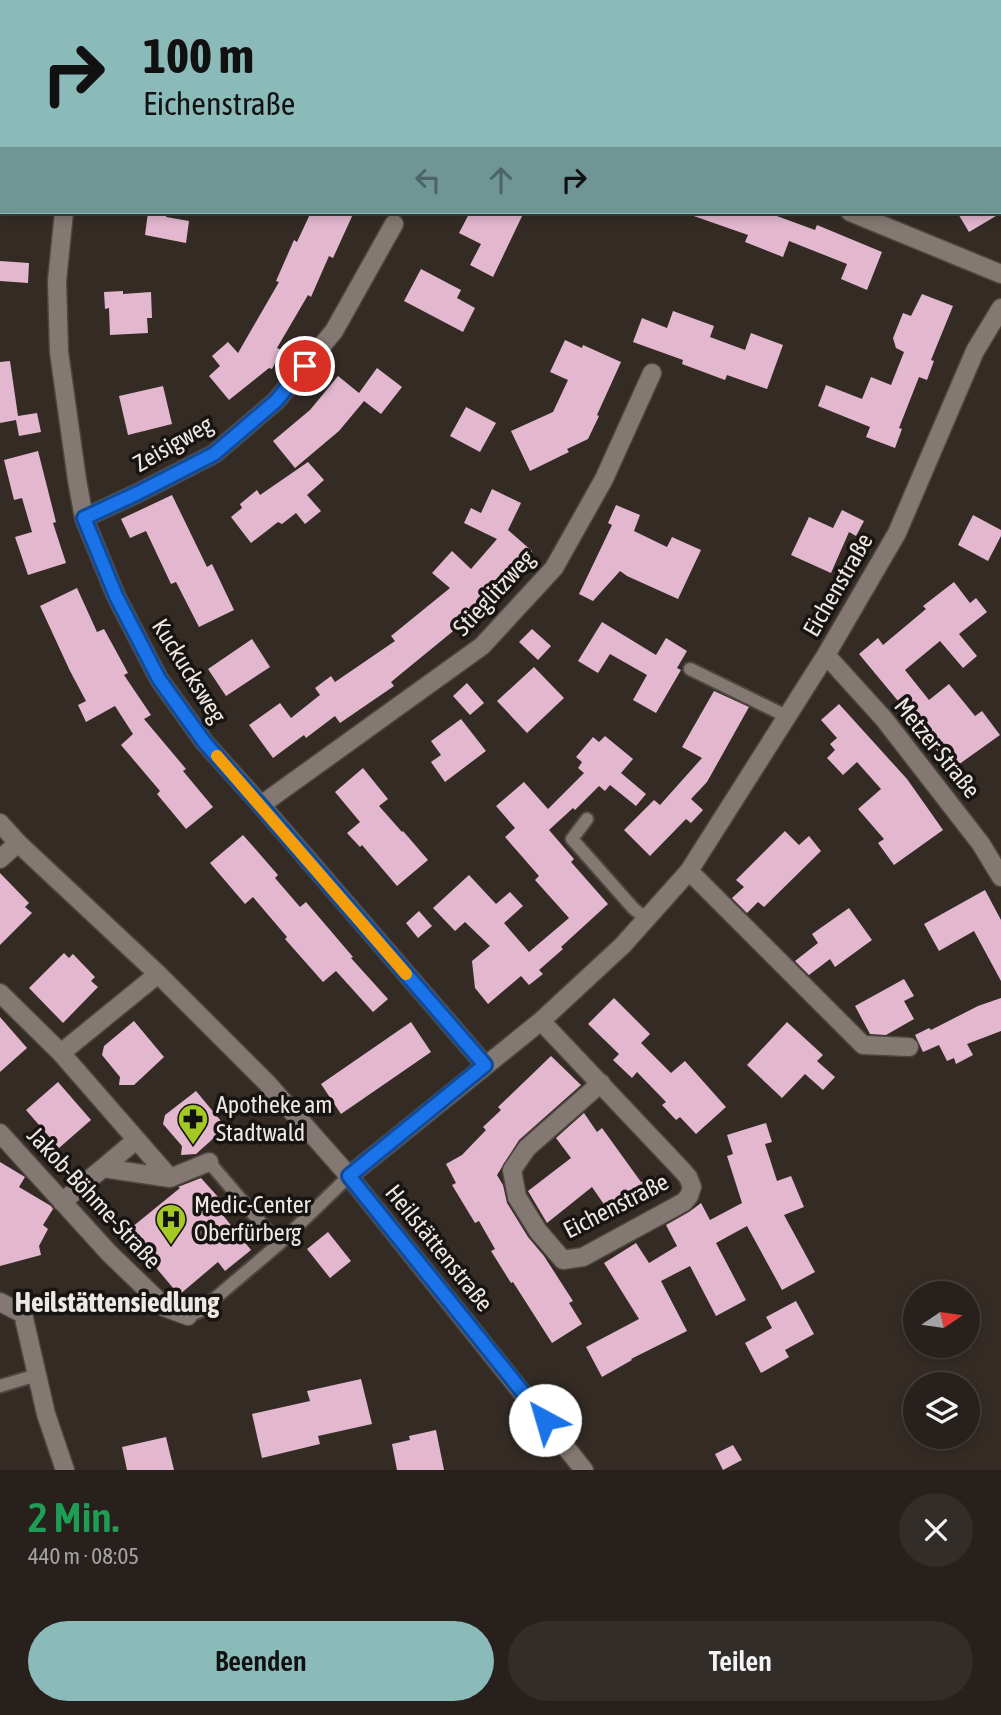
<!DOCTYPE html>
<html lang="de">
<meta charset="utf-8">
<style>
body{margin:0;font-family:"Asap Condensed",sans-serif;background:#332d29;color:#f1f3f6;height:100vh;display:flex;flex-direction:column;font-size:26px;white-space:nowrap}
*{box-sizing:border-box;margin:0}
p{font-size:23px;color:#a4a3a3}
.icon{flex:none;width:38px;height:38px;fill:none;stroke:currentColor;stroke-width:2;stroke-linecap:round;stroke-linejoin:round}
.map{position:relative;height:1470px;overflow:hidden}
.drawer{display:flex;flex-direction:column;background:#27201c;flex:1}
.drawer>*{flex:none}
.hud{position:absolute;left:0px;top:0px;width:1001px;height:214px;box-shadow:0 4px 10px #0003,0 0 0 2px #433e3b;background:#8bbbb9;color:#111;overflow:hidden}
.needle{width:46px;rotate:77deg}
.buttons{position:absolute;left:903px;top:1281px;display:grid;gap:14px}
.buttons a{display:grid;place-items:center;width:77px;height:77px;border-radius:50%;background:#27201c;box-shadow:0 4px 10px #0003,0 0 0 2px #433e3b;font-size:35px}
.pin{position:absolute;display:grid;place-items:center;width:60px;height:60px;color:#fff;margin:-30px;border:4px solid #fff;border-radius:50%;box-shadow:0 2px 7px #0007}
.me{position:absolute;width:77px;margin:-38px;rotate:321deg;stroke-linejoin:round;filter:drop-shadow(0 0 5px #0008)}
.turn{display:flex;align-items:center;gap:24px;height:147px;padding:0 28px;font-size:32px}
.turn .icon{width:91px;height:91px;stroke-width:2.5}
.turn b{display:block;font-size:49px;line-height:60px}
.lanes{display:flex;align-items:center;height:66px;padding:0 28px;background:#0003;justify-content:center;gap:35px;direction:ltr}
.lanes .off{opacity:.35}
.round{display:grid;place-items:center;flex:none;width:74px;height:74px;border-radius:37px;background:#332d29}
.headline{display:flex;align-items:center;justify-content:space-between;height:119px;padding:0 28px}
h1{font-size:42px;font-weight:600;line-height:52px;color:#1e9e55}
.button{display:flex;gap:14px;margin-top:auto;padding:14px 28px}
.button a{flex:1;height:80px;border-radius:42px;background:#8bbbb9;color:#111;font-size:28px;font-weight:600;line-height:80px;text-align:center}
.button a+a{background:#332d29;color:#f1f3f6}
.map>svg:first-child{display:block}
.building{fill:#e3b8cf}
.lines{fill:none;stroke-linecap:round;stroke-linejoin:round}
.service-casing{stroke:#4e4641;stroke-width:16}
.minor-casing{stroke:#4e4641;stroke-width:21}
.tertiary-casing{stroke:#4e4641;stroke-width:21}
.service{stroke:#847972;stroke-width:12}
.minor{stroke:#847972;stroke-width:18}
.tertiary{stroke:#847972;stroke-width:18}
.route-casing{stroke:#114b97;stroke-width:18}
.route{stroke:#1a73e8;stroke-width:12}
.slow{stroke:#f59e0b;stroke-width:12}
.labels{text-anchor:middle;stroke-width:7;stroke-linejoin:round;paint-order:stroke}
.street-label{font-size:24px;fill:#eee8e4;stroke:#181412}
.poi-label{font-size:24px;fill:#eee8e4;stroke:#181412;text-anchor:start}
.quarter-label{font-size:28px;font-weight:bold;fill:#eee8e4;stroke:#181412}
</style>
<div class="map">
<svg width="1001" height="1470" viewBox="0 0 1001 1470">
<rect width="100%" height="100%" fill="#342b25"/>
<path class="building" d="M148 212H167L166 217 189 221 186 243 145 235Z
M311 212H354L333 258 329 256 311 297 308 295 277 348 282 350 272 369 269 368 229 400 209 376 220 366 212 356 228 342 238 353 279 282 276 281 294 240 297 242Z
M470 212H524L493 277 470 265 481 244 459 233Z
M689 212H766L815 230 817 225 882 252 867 290 841 279 847 264 789 241 783 257 745 242 748 235 688 214Z
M957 212H1001V213L969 232Z
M0 261 29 263 28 283 0 281Z
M421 269 461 290 457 298 475 308 463 332 404 301Z
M123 291V294L151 292 152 318H147L148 333 110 335 109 308 105 309 104 292Z
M922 294 953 306 931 360 934 361 927 380 919 377 899 428 902 429 895 448 866 437 870 427 818 406 826 385 862 399 871 377 891 385 904 352 896 348 893 338 903 313 911 316Z
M673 311 714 326 710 337 745 350 751 333 783 345 767 389 727 375 725 380 682 364 683 360 633 342 642 318 667 328Z
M565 340 582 348 583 345 621 362 597 415 599 416 588 439 567 449 569 452 530 471 511 431 553 412 568 380 550 372Z
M10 361 18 416 37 413 41 432 19 436 16 420 0 423V362Z
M377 368 402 387 381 414 364 401 339 431 295 468 273 441 310 410 338 376 359 393Z
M163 386 172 424 128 435 119 396Z
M466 407 496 423 480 452 450 436Z
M38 451 56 522 53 523 66 563 28 575 15 537 32 532 22 498 14 500 4 460Z
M308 462 324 480 307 495 321 511 305 524 296 513 282 524 278 522 251 543 231 517 242 508 240 504 257 490 260 495Z
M492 489 521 503 508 530 532 551 505 582 502 579 475 609 477 610 463 623 391 682 394 686 340 723 335 716 306 738 304 735 273 758 249 725 280 703 291 718 320 695 315 688 331 676 335 682 395 641 391 636 450 588 432 573 452 551 471 569 497 539 464 523 471 508 481 513Z
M172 495 207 567 212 564 234 610 199 627 176 582 171 584 146 531 130 538 121 519Z
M616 505 640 515 634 531 667 547 672 537 701 550 678 599 627 576 620 571 593 601 579 594 612 525 608 523Z
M842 510 864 521 856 536 849 532 831 573 791 555 809 517 833 528Z
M973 515 1001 530V536L988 561 958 545Z
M954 582 970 603 976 598 987 612 959 634 977 656 963 668 940 641 905 670 929 700 949 684 975 716 982 711 1000 735 951 770 934 746 938 743 906 704 903 707 859 654 878 638 883 645 926 609 923 606Z
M77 588 97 632 104 629 128 673 124 675 151 715 144 719 186 769 183 771 213 807 186 829 157 794 160 791 121 745 133 734 115 706 86 722 78 705 86 701 70 671 40 606Z
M602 622 656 655 666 638 687 651 677 668 681 670 656 713 633 700 647 675 610 654 598 673 578 661Z
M532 629 551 646 538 660 519 642Z
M252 639 270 667 226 696 208 669Z
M534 667 564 698 527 733 497 701Z
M467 683 484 703 470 715 453 696Z
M714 691 749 707 707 782 691 799 703 810 691 823 686 819 650 856 624 830 654 800 660 805 702 758 682 747Z
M839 704 907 779 943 830 894 865 878 843 884 839 858 809 881 789 857 762 843 775 827 758 835 750 830 744 837 738 821 720Z
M461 719 486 751 445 782 431 762 441 755 431 741Z
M605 736 633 759 621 773 646 794 636 806 610 785 605 791 599 786 575 810 573 808 549 830 574 859 571 862 608 904 561 947 563 949 539 970 543 974 529 985 521 976 488 1004 475 988 472 961 490 946 465 922 455 931 433 908 469 875 496 904 510 892 523 906 504 923 529 952 569 918 535 880 539 876 505 837 515 828 496 806 524 782 548 809 584 773 578 768 582 762 576 757 593 737 599 742Z
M363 768 388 799 379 806 402 832 403 831 428 860 397 886 362 845 360 847 347 833 360 822 335 792Z
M785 831 799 845 809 836 821 851 764 907 758 902 747 913 732 898 744 887 736 880Z
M243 835 278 875 275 878 300 907 306 902 353 957 351 958 388 999 373 1012 336 971 323 982 285 939 287 937 253 897 245 904 210 863Z
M0 873 29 903 25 907 32 913 0 945Z
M985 890 1001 920V981L974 931 939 951 924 924Z
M849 908 872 940 835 967 830 959 809 975 795 961 818 943 812 934Z
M419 911 432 926 418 938 406 923Z
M64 953 69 958 73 954 95 977 91 981 98 987 63 1023 29 988Z
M904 979 914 996 904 1001 914 1019 886 1035 870 1034 855 1006Z
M614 998 650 1034 641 1043 671 1073 685 1061 726 1107 696 1134 680 1117 676 1120 662 1105 666 1102 637 1072 632 1078 613 1060 619 1054 588 1024Z
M1001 998V1031L967 1044 973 1055 956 1064 954 1058 947 1061 939 1045 923 1052 915 1035 929 1028 931 1030 978 1006Z
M0 1017 27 1048 0 1072Z
M134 1021 164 1057 134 1085H119L120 1077 102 1055 104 1046Z
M411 1022 431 1052 341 1114 321 1084Z
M787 1022 823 1055 817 1061 835 1077 823 1090 805 1074 782 1098 747 1065Z
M551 1056 581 1085 519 1140 497 1175 503 1185 507 1203 528 1237 544 1256 573 1301 569 1303 582 1324 552 1343 513 1282 511 1283 491 1251 495 1249 479 1221 475 1223 452 1185 456 1183 446 1164 462 1155 486 1130 483 1127 501 1110 498 1107Z
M58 1082 91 1120 59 1148 26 1110Z
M196 1091 226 1127 196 1154 181 1155 182 1146 163 1124 165 1115Z
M584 1113 597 1132 602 1128 641 1182 664 1175 665 1178 612 1216 592 1187 547 1223 528 1191 571 1158 556 1138Z
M766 1123 772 1142 765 1144 777 1181 791 1176 804 1207 784 1215 815 1272 782 1290 747 1226 716 1243 746 1300 716 1316 690 1266 661 1281 687 1331 631 1359 632 1360 602 1377 586 1347 639 1319 604 1263 636 1243 649 1263 677 1246 666 1225 689 1212 701 1203 710 1220 742 1203 727 1156 733 1154 727 1135Z
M0 1162 25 1177 19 1187 51 1206 53 1209 43 1225 48 1229 39 1246 41 1255 0 1266Z
M201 1178 219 1198 213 1203 251 1250 225 1271 218 1262 179 1295 126 1232 180 1188 178 1187Z
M328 1232 351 1261 330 1278 307 1249Z
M796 1301 814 1334 785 1350 789 1357 761 1373 745 1343 772 1328 766 1317Z
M361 1379 372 1424 318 1436 320 1444 262 1458 252 1414 310 1401 307 1391Z
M436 1430 444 1470H397L392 1444 410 1440 409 1436Z
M166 1437 174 1470H127L122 1447Z
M733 1445 742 1460 723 1470 715 1454Z"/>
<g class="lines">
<g class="service-casing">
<path id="service" d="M744 0 745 2
M690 669 788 717
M587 819 572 839 633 908 646 919
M209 1162 279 1244
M188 1316 200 1311 279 1244 349 1176
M0 1386 37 1375"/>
</g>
<g class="minor-casing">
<path id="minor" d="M118 2 119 0
M64 212 57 281 59 352 77 480 84 518 116 596 159 679 205 743 261 805 485 1065
M850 212 1001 274
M84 518 138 493 214 454 276 401 334 331 394 224
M826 655 884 719 981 844 1001 877
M261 805 482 646 554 568 604 479 652 373
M0 859 18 843
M689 871 863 1045 909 1047
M0 993 61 1053 170 1178 209 1162
M541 1021 680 1168 688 1177 692 1187 689 1196 684 1202 583 1257 563 1260 538 1231 517 1197 512 1170 527 1148 601 1083
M61 1053 158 974
M0 1133 109 1253 166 1308 188 1316
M136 1140 103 1168 170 1178
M349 1176 541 1021 623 945 689 871 826 655 897 533 975 351 1001 308
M62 1202 103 1168
M0 1302 23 1314 46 1414 65 1470"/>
</g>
<g class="tertiary-casing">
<path id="tertiary" d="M0 823 18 843 158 974 267 1083 349 1176 584 1470"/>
</g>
<use href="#service" class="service"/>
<use href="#minor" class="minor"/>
<use href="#tertiary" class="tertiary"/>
</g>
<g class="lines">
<g class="route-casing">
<path id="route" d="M305 366 276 401 214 454 138 493 84 518 116 596 159 679 205 743 261 806 485 1065 349 1176 545 1420"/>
</g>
<use href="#route" class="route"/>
<path class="slow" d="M217 756 406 974"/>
</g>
<defs>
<g id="pharmacy-pin" transform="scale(1.575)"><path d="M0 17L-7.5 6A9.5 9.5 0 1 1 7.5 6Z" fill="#a4c824" stroke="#181412"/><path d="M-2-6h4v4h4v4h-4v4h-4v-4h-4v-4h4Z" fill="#111"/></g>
<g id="hospital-pin" transform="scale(1.575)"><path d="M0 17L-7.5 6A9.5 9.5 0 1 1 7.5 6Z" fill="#a4c824" stroke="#181412"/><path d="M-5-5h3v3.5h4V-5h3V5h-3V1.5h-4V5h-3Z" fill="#111"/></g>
</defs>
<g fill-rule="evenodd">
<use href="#pharmacy-pin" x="193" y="1119"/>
<use href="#hospital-pin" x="171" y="1219"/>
</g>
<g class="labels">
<g class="street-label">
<text transform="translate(173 444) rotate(-30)" y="8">Zeisigweg</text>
<text transform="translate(838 585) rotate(-60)" y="8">Eichenstraße</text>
<text transform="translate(494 593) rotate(-47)" y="8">Stieglitzweg</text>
<text transform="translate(189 671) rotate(58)" y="8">Kuckucksweg</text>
<text transform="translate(937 748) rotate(51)" y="8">Metzer Straße</text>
<text transform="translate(94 1198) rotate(47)" y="8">Jakob-Böhme-Straße</text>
<text transform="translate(616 1206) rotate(-27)" y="8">Eichenstraße</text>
<text transform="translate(439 1248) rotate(51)" y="8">Heilstättenstraße</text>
</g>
<g class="poi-label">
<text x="216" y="1113">Apotheke am<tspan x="216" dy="28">Stadtwald</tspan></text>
<text x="194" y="1213">Medic-Center<tspan x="194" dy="28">Oberfürberg</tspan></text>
</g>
<g class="quarter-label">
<text x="117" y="1312">Heilstättensiedlung</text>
</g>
</g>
</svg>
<div class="buttons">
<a><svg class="needle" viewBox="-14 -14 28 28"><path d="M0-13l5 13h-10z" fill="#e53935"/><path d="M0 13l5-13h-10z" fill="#a4a3a3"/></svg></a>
<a><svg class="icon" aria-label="layers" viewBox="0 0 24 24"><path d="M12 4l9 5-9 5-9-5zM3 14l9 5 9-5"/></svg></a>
</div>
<div class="pin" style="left:305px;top:366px;background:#d93025"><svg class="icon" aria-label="arrive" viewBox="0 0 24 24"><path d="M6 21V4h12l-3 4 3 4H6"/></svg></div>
<svg class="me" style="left:545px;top:1420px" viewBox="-20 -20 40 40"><circle r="19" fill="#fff"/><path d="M0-13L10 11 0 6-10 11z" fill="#1a73e8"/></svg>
<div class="hud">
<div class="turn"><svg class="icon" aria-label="right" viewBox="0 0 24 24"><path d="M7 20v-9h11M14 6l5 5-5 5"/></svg><div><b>100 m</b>Eichenstraße</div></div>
<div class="lanes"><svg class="icon off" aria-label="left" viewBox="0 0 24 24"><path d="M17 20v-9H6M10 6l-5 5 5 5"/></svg><svg class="icon off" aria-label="ahead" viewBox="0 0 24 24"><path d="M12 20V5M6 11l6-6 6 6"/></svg><svg class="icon" aria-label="right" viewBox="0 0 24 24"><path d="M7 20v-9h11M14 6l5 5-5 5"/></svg></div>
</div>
</div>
<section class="drawer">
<div class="headline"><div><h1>2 Min.</h1><p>440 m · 08:05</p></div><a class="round"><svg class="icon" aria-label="close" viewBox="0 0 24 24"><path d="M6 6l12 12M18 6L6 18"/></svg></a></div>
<div class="button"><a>Beenden</a><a>Teilen</a></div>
</section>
